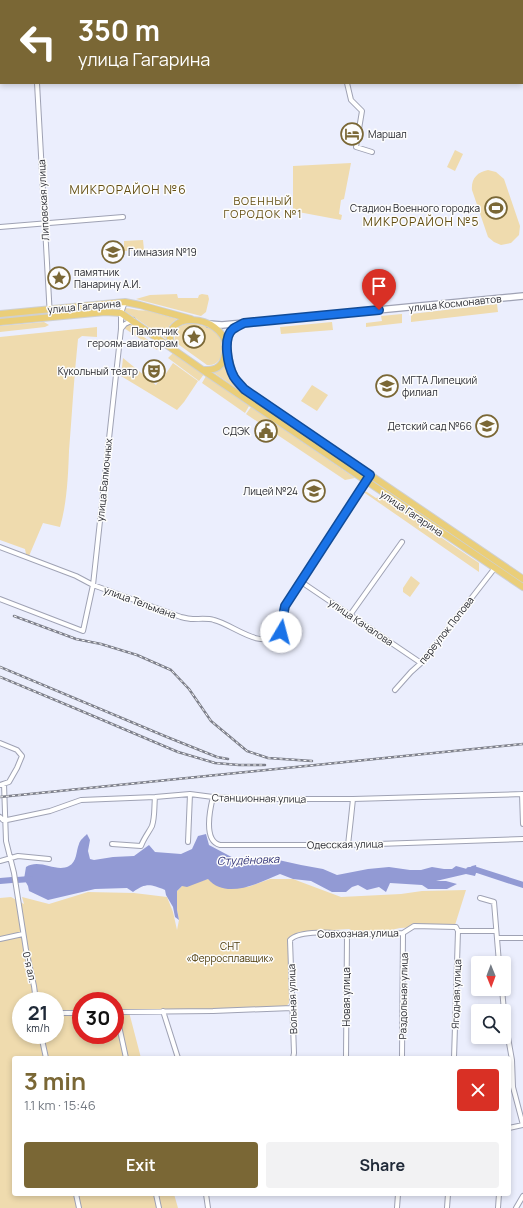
<!DOCTYPE html>
<meta charset="utf-8">
<style>
body{margin:0;font-family:Manrope,sans-serif;background:#f2f2f3;color:#1f2937;height:100vh;display:flex;flex-direction:column;font-size:15px;white-space:nowrap}
*{box-sizing:border-box;margin:0}
p{font-size:13px;color:#747a83}
.icon{flex:none;width:22px;height:22px;fill:none;stroke:currentColor;stroke-width:2;stroke-linecap:round;stroke-linejoin:round}
.map{position:relative;flex:1;overflow:hidden}
.drawer{position:absolute;left:12px;top:1056px;width:499px;height:140px;display:flex;flex-direction:column;background:#fff;border-radius:4px;box-shadow:0 2px 6px #0003}
.drawer>*{flex:none}
.guide{position:absolute;left:0px;top:0px;width:523px;height:84px;box-shadow:0 2px 6px #0003;background:#7a6735;color:#fff;overflow:hidden}
.needle{width:26px;rotate:179deg}
.tools{position:absolute;left:471px;top:956px;display:grid;gap:8px}
.tools a{display:grid;place-items:center;width:40px;height:40px;border-radius:4px;background:#fff;box-shadow:0 2px 6px #0003;font-size:20px}
.speed{position:absolute;left:12px;top:992px;display:flex;gap:8px;font-size:20px;font-weight:700;text-align:center}
.speed>*{display:grid;place-content:center;width:52px;height:52px;border-radius:50%;background:#fff;box-shadow:0 2px 6px #0003;line-height:1}
.speed small{font-size:10px;font-weight:400}
.speed .limit{border:6px solid #d22;background:#fff;color:#111}
.pin{position:absolute;display:grid;place-items:center;width:34px;height:34px;color:#fff;margin:-41px -17px;border-radius:50% 50% 50% 0;rotate:-45deg;box-shadow:0 0 4px #0007}
.pin .icon{rotate:45deg}
.me{position:absolute;width:44px;margin:-22px;rotate:8deg;stroke-linejoin:round;filter:drop-shadow(0 0 3px #0008)}
.turn{display:flex;align-items:center;gap:14px;height:84px;padding:0 12px;font-size:18px}
.turn .icon{width:52px;height:52px;stroke-width:2.5}
.turn b{display:block;font-size:28px;line-height:34px}
.round{display:grid;place-items:center;flex:none;width:42px;height:42px;border-radius:4px;background:#f2f2f3}
.head{display:flex;align-items:center;justify-content:space-between;height:68px;padding:0 12px}
h1{font-size:24px;font-weight:700;line-height:30px;color:#7a6735}
.cta{display:flex;gap:8px;margin-top:auto;padding:8px 12px}
.cta a{flex:1;height:46px;border-radius:4px;background:#7a6735;color:#fff;font-size:16px;font-weight:700;line-height:46px;text-align:center}
.cta a+a{background:#f2f2f3;color:#1f2937}
.map>svg:first-child{display:block}
.green{fill:#efdbae;fill-rule:evenodd}
.water{fill:#929ad4}
.lines{fill:none;stroke-linecap:round;stroke-linejoin:round}
.river{stroke:#929ad4;stroke-width:6}
.minor-casing{stroke:#9fa2b4;stroke-width:6}
.secondary-casing{stroke:#9fa2b4;stroke-width:8}
.primary-casing{stroke:#cfd0d1;stroke-width:8}
.minor{stroke:#fff;stroke-width:4}
.secondary{stroke:#fff;stroke-width:5.5}
.primary{stroke:#eace79;stroke-width:6}
.rail-casing{stroke:#7e808b;stroke-width:2.5}
.rail{stroke:#fcfcfc;stroke-width:1;stroke-dasharray:3;stroke-linecap:butt}
.route-casing{stroke:#114b97;stroke-width:10}
.route{stroke:#1a73e8;stroke-width:7}
.labels{text-anchor:middle;stroke-width:3;stroke-linejoin:round;paint-order:stroke}
.poi-label{font-size:10px;fill:#27282f;stroke:#fcfcfc;text-anchor:end}
.street-label{font-size:10px;fill:#27282f;stroke:#fcfcfc}
.park-label{font-size:10px;fill:#4b3906;stroke:#fcfcfc}
.neighbourhood-label{font-size:11px;letter-spacing:1px;fill:#634e12;stroke:#fcfcfc}
.water-label{font-size:11px;font-style:italic;fill:#303276;stroke:#fcfcfc}
.quarter-label{font-size:12px;letter-spacing:1px;fill:#634e12;stroke:#fcfcfc}
</style>
<div class="map">
<svg width="523" height="1208" viewBox="0 0 523 1208">
<rect width="100%" height="100%" fill="#ebeefd"/>
<path class="green" d="M455 150 463 154 455 171 447 167Z
M351 163 344 199 341 200 339 214 342 215 341 220 293 211V166Z
M488 170 496 172 504 179 520 226 519 235 511 243 501 245 494 242 488 237 472 190C471 179 477 172 488 170Z
M143 240 144 250 124 251V241Z
M177 294 178 298H198L199 295 202 294 208 295 209 299 206 312 201 316 136 299 150 295Z
M497 304 498 312 411 322V314Z
M125 308C132 308 140 312 146 310L177 319C168 325 167 329 166 339L134 317 123 310Z
M402 314V323L366 327V323L382 321 381 316Z
M44 322 49 325 45 327 0 332V326Z
M332 322 333 330 281 334 280 327Z
M191 323C198 325 207 326 213 329 225 337 227 367 207 365L175 342C173 329 179 325 191 323Z
M131 324 137 328 136 332 153 343 157 341 161 344 157 350 124 328 127 325Z
M97 327V337L82 336 78 339C74 376 72 414 69 451 68 477 67 503 60 527L43 523 29 556 26 554 25 549 0 540V337Z
M173 353 204 374 199 381 168 358Z
M123 358 156 385 161 377 163 378 173 363 198 381 184 402 177 410 121 376Z
M227 361 231 377 236 388 213 372C220 370 224 368 227 361Z
M206 376 249 406 245 413 202 383Z
M312 385 328 395 317 411 301 401Z
M251 407 355 478 345 480 246 414Z
M362 491 367 492 376 498 381 497 479 563V572Z
M411 576 420 583 410 597 403 592V588Z
M208 879 248 887 270 879H293L341 897 401 894 422 891 466 890 455 925 400 928 378 933H357L349 929 299 932 288 938 289 1003 285 1008 129 1012 141 1058H14V1194H174L178 1208H0V898L11 897 24 904 22 897 49 904 88 892 134 893 167 897 173 912 177 930 179 920 177 910V891L182 886ZM21 1001H55V1035H21ZM81 1001H115V1035H81Z"/>
<path class="water" d="M87 834 90 840 88 851 90 859 94 860 113 857 134 856 149 845 155 852 181 854 192 849 198 836 206 834 209 845 241 862 260 861 267 863 274 859 301 865 323 869 337 875 368 869 389 867 410 870H421L432 867 444 869H452L456 866 467 869 472 866 476 865 477 870 475 876 466 874 436 881H446L457 884 447 889H428L422 885 390 883 386 892 379 887 367 890 358 885 352 887 346 892H332L311 881 293 879 280 874C259 883 226 900 208 879L187 887 182 886 177 891V910L179 920 175 917 173 907 166 895 165 890C150 884 146 883 133 892L127 888 95 889 48 900 29 891 28 886 24 879 26 867C40 858 56 873 69 866 77 862 76 851 79 844 80 840 84 837 87 834Z"/>
<g class="lines">
<path class="river" d="M469 870H477L523 885
M17 880 30 879
M0 881 12 880"/>
<g class="minor-casing">
<path id="minor" d="M32 0V1
M522 48 523 47
M37 83 50 317
M347 83 351 100 362 111 356 147 372 152
M0 227 123 217
M121 329 125 324 133 320
M0 547 76 576 93 585 181 617C185 618 189 619 193 619 200 619 208 618 214 620 234 625 261 651 279 633 286 626 283 615 285 606L368 479
M300 581 421 663
M0 599 83 631 93 585 121 329V313L125 302
M350 615 402 542
M395 690 411 672 421 663 494 569
M0 743 17 750 22 756 17 768 9 782 0 785
M4 784 6 841 14 873 26 950 34 986 36 1001
M522 794 523 824
M213 797C210 809 203 841 220 845H348L523 839
M0 817 3 820H7L50 811 81 800 155 797 190 794 213 797 247 799H353L523 794
M188 842 190 794
M112 844 141 846C144 838 149 832 152 826 155 817 154 807 155 797
M348 845 351 818 353 799
M0 861 18 856 49 859
M480 898 494 902 499 963
M497 938H523
M0 939 23 934
M502 989 504 1011
M163 1011 178 1058
M115 1012 213 1011 292 1008
M116 1012 126 1058
M504 1012 506 1026 512 1060 513 1087 523 1125
M55 1013H81
M41 1035 46 1058
M293 1058 294 1053 290 940C299 930 335 932 347 935L403 933 414 926 456 927 458 931H496
M346 1058 347 935
M402 1058 403 933
M454 1058 458 931
M509 1128 523 1125
M76 1194 79 1208
M156 1194 159 1208
M206 1194 208 1208
M397 1208 398 1194
M447 1208 448 1194
M498 1208 499 1194
M516 1208 523 1196"/>
</g>
<g class="secondary-casing">
<path id="secondary" d="M209 324 222 325 244 323 523 296
M226 346C228 333 230 330 242 324"/>
</g>
<g class="primary-casing">
<path id="primary" d="M0 314 125 302 140 305 191 319
M0 322 105 312 121 313 207 373 523 587
M226 347C231 366 231 375 244 389L523 579
M172 348C158 308 223 314 226 346 227 350 225 354 224 358 221 369 213 370 203 370"/>
</g>
<use href="#minor" class="minor"/>
<use href="#secondary" class="secondary"/>
<use href="#primary" class="primary"/>
<g class="rail-casing">
<path id="rail" d="M14 616 76 639 101 644 137 655 171 670 189 689 211 721 247 751 268 758 312 761
M0 667 167 737 217 757 228 759
M0 677 79 710 178 752 215 763 239 765H265
M0 797 523 744"/>
</g>
<use href="#rail" class="rail"/>
</g>
<g class="lines">
<g class="route-casing">
<path id="route" d="M281 632 284 621V611L285 606 370 475 244 389C241 385 237 382 234 377 228 366 222 338 233 329 236 327 240 325 244 323L379 310"/>
</g>
<use href="#route" class="route"/>
</g>
<defs>
<g id="hotel-ring" transform="scale(1.15)"><circle r="9.5" fill="#fcfcfc" stroke="#7a6735" stroke-width="1.5"/><path d="M-6-4.5h1.5V1H6V5H4.5V3h-9V5H-6ZM-4 0a1.8 1.8 0 1 1 3.6 0ZM.5 0V-2.5h3Q6-2.5 6 0Z" fill="#7a6735"/></g>
<g id="stadium-ring" transform="scale(1.15)"><circle r="9.5" fill="#fcfcfc" stroke="#7a6735" stroke-width="1.5"/><path d="M0-5a6.5 5 0 1 0 0 10a6.5 5 0 1 0 0-10ZM-3.5-1.8h7v3.6h-7Z" fill="#7a6735"/></g>
<g id="school-ring" transform="scale(1.15)"><circle r="9.5" fill="#fcfcfc" stroke="#7a6735" stroke-width="1.5"/><path d="M0-5L7-2L0 1L-7-2ZM-4 1L0 2.5L4 1V4Q0 6-4 4Z" fill="#7a6735"/></g>
<g id="sight-ring" transform="scale(1.15)"><circle r="9.5" fill="#fcfcfc" stroke="#7a6735" stroke-width="1.5"/><path d="M0-6L1.8-2.2L6-1.7L2.9 1.2L3.7 5.4L0 3.3L-3.7 5.4L-2.9 1.2L-6-1.7L-1.8-2.2Z" fill="#7a6735"/></g>
<g id="theatre-ring" transform="scale(1.15)"><circle r="9.5" fill="#fcfcfc" stroke="#7a6735" stroke-width="1.5"/><path d="M-5-5.5Q0-4 5-5.5V0Q5 5 0 6Q-5 5-5 0ZM-3.3-2.5H-1v1.5H-3.3ZM1-2.5H3.3v1.5H1ZM-2.8 1Q0 5.5 2.8 1Z" fill="#7a6735"/></g>
<g id="university-ring" transform="scale(1.15)"><circle r="9.5" fill="#fcfcfc" stroke="#7a6735" stroke-width="1.5"/><path d="M0-5L7-2L0 1L-7-2ZM-4 1L0 2.5L4 1V4Q0 6-4 4Z" fill="#7a6735"/></g>
<g id="civic-ring" transform="scale(1.15)"><circle r="9.5" fill="#fcfcfc" stroke="#7a6735" stroke-width="1.5"/><path d="M-.6-6.5H3V-4.5H.6V-3L4-1V1h2V6H-6V1h2V-1L-.6-3ZM-1.2 2.5V6h2.4V2.5Z" fill="#7a6735"/></g>
</defs>
<g fill-rule="evenodd">
<use href="#hotel-ring" x="352" y="134"/>
<use href="#stadium-ring" x="496" y="208"/>
<use href="#school-ring" x="113" y="252"/>
<use href="#sight-ring" x="59" y="278"/>
<use href="#sight-ring" x="194" y="337"/>
<use href="#theatre-ring" x="154" y="371"/>
<use href="#university-ring" x="387" y="386"/>
<use href="#school-ring" x="487" y="426"/>
<use href="#civic-ring" x="266" y="431"/>
<use href="#school-ring" x="314" y="491"/>
</g>
<g class="labels">
<g class="poi-label">
<text x="368" y="138" text-anchor="start">Маршал</text>
<text x="480" y="212">Стадион Военного городка</text>
<text x="128" y="256" text-anchor="start">Гимназия №19</text>
<text x="74" y="276" text-anchor="start">памятник<tspan x="74" dy="12">Панарину А.И.</tspan></text>
<text x="178" y="335">Памятник<tspan x="178" dy="12">героям-авиаторам</tspan></text>
<text x="138" y="375">Кукольный театр</text>
<text x="402" y="384" text-anchor="start">МГТА Липецкий<tspan x="402" dy="12">филиал</tspan></text>
<text x="472" y="430">Детский сад №66</text>
<text x="250" y="435">СДЭК</text>
<text x="298" y="495">Лицей №24</text>
</g>
<g class="street-label">
<text transform="translate(43 200) rotate(-93)" y="4">Липовская улица</text>
<text transform="translate(455 303) rotate(-6)" y="4">улица Космонавтов</text>
<text transform="translate(84 306) rotate(-5)" y="4">улица Гагарина</text>
<text transform="translate(104 480) rotate(-84)" y="4">улица Балмочных</text>
<text transform="translate(412 513) rotate(34)" y="4">улица Гагарина</text>
<text transform="translate(140 602) rotate(20)" y="4">улица Тельмана</text>
<text transform="translate(361 622) rotate(34)" y="4">улица Качалова</text>
<text transform="translate(446 630) rotate(-52)" y="4">переулок Попова</text>
<text transform="translate(259 798) rotate(1)" y="4">Станционная улица</text>
<text transform="translate(345 844) rotate(-1)" y="4">Одесская улица</text>
<text transform="translate(358 933) rotate(-1)" y="4">Совхозная улица</text>
<text transform="translate(30 967) rotate(77)" y="4">0-я ал.</text>
<text transform="translate(456 994) rotate(-88)" y="4">Ягодная улица</text>
<text transform="translate(403 996) rotate(-89)" y="4">Раздольная улица</text>
<text transform="translate(346 997) rotate(-90)" y="4">Новая улица</text>
<text transform="translate(292 999) rotate(-92)" y="4">Вольная улица</text>
</g>
<g class="park-label">
<text x="230" y="950">СНТ<tspan x="230" dy="12">«Ферросплавщик»</tspan></text>
</g>
<g class="neighbourhood-label">
<text x="263" y="205">ВОЕННЫЙ<tspan x="263" dy="13">ГОРОДОК №1</tspan></text>
</g>
<g class="water-label">
<text transform="translate(248 860) rotate(-2)" y="4">Студёновка</text>
</g>
<g class="quarter-label">
<text x="128" y="194">МИКРОРАЙОН №6</text>
<text x="421" y="226">МИКРОРАЙОН №5</text>
</g>
</g>
</svg>
<div class="tools">
<a><svg class="needle" viewBox="-14 -14 28 28"><path d="M0-13l5 13h-10z" fill="#e53935"/><path d="M0 13l5-13h-10z" fill="#747a83"/></svg></a>
<a><svg class="icon" aria-label="search" viewBox="0 0 24 24"><circle cx="10" cy="10" r="6"/><path d="M15 15l6 6"/></svg></a>
</div>
<div class="speed"><div>21<small>km/h</small></div><div class="limit">30</div></div>
<div class="pin" style="left:379px;top:310px;background:#d93025"><svg class="icon" aria-label="arrive" viewBox="0 0 24 24"><path d="M6 21V4h12l-3 4 3 4H6"/></svg></div>
<svg class="me" style="left:281px;top:632px" viewBox="-20 -20 40 40"><circle r="19" fill="#fff"/><path d="M0-13L10 11 0 6-10 11z" fill="#1a73e8"/></svg>
<div class="guide">
<div class="turn"><svg class="icon" aria-label="left" viewBox="0 0 24 24"><path d="M17 20v-9H6M10 6l-5 5 5 5"/></svg><div><b>350 m</b>улица Гагарина</div></div>
</div>
<section class="drawer">
<div class="head"><div><h1>3 min</h1><p>1.1 km · 15:46</p></div><a class="round" style="background:#d93025;color:#fff"><svg class="icon" aria-label="close" viewBox="0 0 24 24"><path d="M6 6l12 12M18 6L6 18"/></svg></a></div>
<div class="cta"><a>Exit</a><a>Share</a></div>
</section>
</div>
